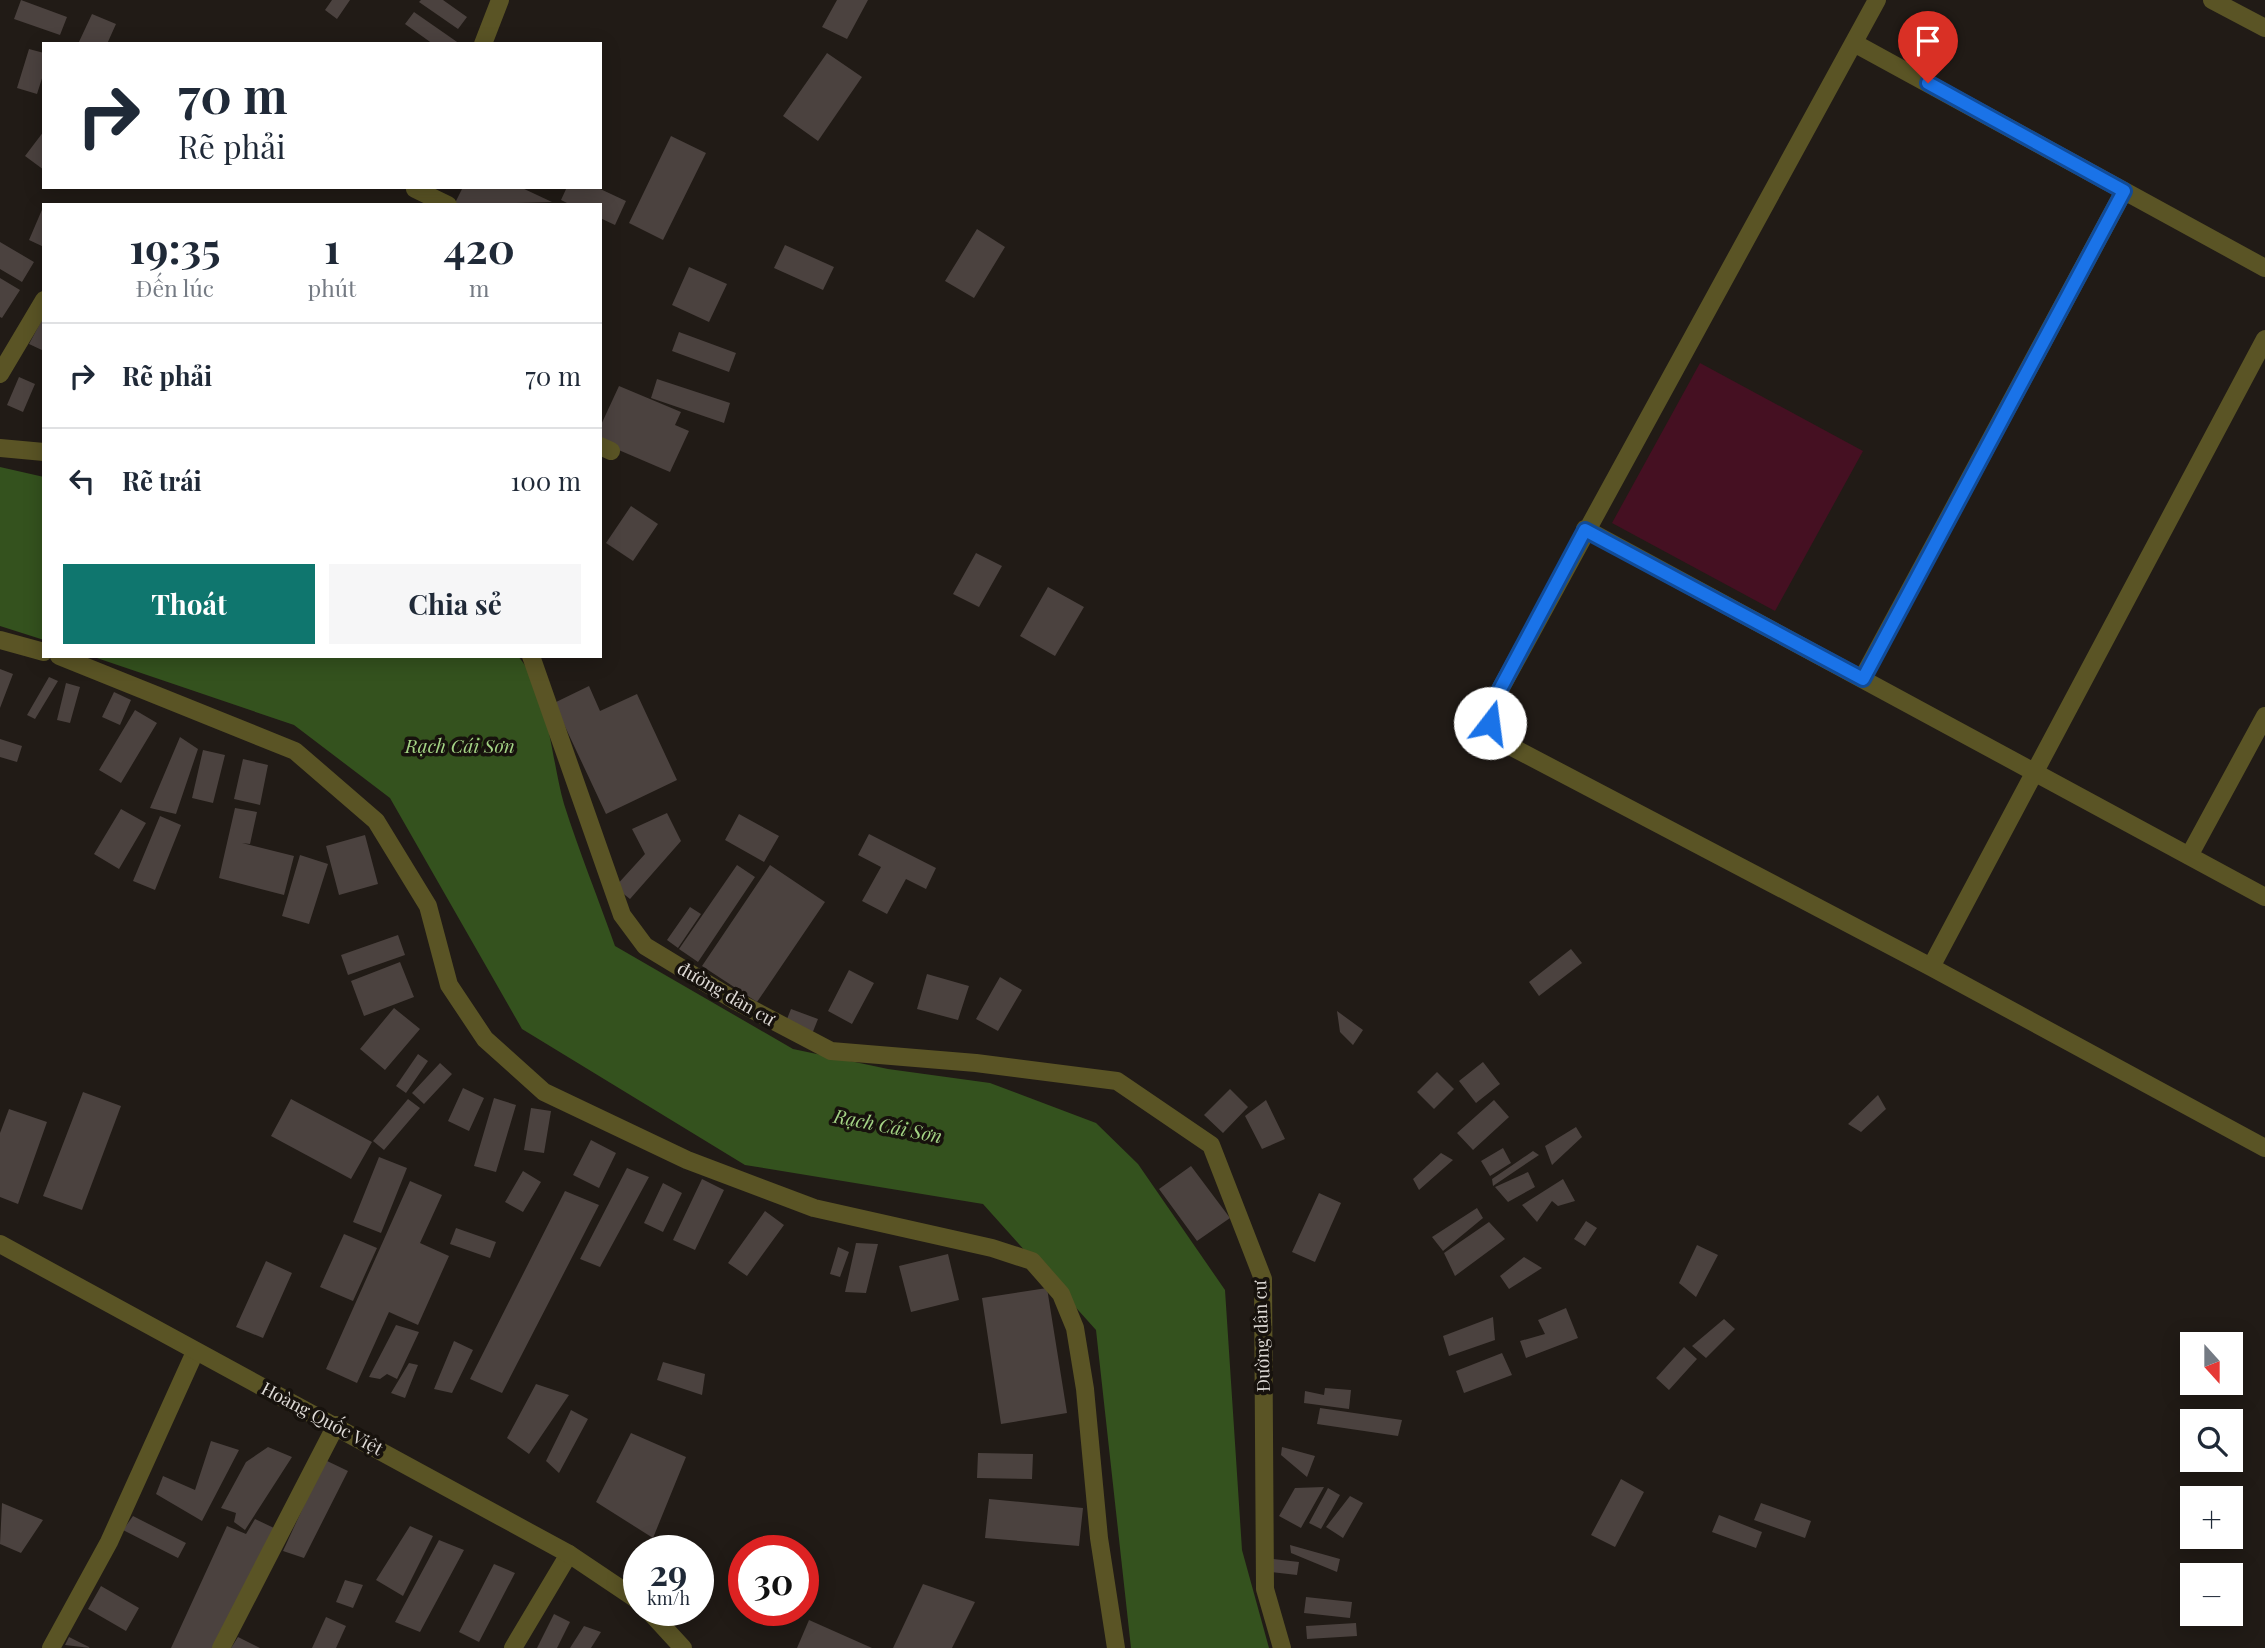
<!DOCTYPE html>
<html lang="vi">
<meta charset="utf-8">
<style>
body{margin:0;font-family:"Playfair Display",serif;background:#f6f6f7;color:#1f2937;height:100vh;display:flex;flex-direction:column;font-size:26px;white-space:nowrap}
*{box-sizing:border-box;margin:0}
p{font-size:23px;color:#747a83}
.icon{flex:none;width:38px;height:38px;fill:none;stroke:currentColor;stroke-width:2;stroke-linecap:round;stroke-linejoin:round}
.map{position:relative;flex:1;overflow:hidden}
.panel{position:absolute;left:42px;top:203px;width:560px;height:455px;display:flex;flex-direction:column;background:#fff;border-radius:0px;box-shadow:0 4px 18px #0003}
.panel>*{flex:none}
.top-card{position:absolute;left:42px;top:42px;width:560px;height:147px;border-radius:0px;box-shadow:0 4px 18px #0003;background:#fff;color:#1f2937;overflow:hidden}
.needle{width:46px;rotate:159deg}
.controls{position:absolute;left:2180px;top:1332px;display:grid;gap:14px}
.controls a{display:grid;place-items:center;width:63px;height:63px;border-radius:0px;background:#fff;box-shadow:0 4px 18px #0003;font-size:35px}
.speed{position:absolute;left:623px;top:1535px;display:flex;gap:14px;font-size:35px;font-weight:700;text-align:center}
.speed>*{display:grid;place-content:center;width:91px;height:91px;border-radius:50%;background:#fff;box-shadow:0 4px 18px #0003;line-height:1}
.speed small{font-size:18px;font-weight:400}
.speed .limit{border:10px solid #d22;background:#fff;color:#111}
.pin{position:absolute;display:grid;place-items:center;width:60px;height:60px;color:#fff;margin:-72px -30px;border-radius:50% 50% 50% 0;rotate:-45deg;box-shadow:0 0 7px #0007}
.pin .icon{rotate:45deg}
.me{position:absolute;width:77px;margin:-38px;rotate:15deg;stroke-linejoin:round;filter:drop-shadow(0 0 5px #0008)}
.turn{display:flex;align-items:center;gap:24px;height:147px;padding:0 21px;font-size:32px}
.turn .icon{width:91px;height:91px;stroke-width:2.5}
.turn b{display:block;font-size:49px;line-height:60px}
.eta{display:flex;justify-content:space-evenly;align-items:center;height:119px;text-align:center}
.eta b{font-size:42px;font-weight:700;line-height:49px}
.action{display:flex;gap:14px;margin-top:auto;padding:14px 21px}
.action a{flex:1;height:80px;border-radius:0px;background:#0f766e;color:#fff;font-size:28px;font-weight:700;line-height:80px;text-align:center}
.action a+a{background:#f6f6f7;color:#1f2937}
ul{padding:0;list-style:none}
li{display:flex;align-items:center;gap:21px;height:105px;padding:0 21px;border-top:2px solid #e0e1e3}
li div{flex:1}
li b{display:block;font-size:26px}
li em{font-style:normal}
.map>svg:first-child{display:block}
.green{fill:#451022}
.water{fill:#34521e}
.building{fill:#4b423f}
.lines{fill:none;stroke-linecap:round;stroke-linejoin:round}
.minor{stroke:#5a5425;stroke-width:18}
.tertiary{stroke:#5a5425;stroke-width:18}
.route-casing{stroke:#114b97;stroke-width:18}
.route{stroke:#1a73e8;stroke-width:12}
.labels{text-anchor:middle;stroke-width:7;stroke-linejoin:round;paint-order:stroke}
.street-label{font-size:18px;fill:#ddd9d5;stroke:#17120d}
.water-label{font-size:19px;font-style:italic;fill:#a4d485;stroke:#17120d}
</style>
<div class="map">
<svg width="2265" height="1648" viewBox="0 0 2265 1648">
<rect width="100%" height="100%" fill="#211b16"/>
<path class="green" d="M1700 363 1863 451 1775 611 1612 523Z"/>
<path class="water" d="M0 467 44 477V640L0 626Z
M91 656H518C549 692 551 759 564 804 579 851 598 898 615 946L793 1049 888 1069 990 1083 1096 1123 1138 1164 1225 1290 1242 1550 1269 1648H1131L1096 1330 983 1204 745 1165 522 1029 390 798 294 725Z"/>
<path class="building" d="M21 0 67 17 60 35 14 19Z
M332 0H350L337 19 325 10Z
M421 0H443L467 17 458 29 419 2Z
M837 0H868L847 39 822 27Z
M414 12 460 44H433L405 24Z
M92 14 116 24 107 44H78Z
M29 49 44 53V72L37 94 17 88Z
M827 53 862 77 818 141 783 116Z
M44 131V170L25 156Z
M671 136 706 153 663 240 629 223Z
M463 187H520L552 202 454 205Z
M567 187H596L626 201 615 225 600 218V205H571L561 200Z
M44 205V247L29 240Z
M977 229 1005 247 974 298 945 281Z
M0 242 34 262 22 282 0 269Z
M785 245 834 267 823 290 774 268Z
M689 267 727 284 709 322 672 305Z
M0 278 20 290 2 318 0 317Z
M44 316V351L29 344Z
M679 332 736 353 729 372 672 351Z
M19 377 35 384 23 412 7 405Z
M657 379 730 403 724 423 651 398Z
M619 386 681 412 675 425 689 431 670 472 600 442V427Z
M631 506 658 524 633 561 606 543Z
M976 553 1002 566 979 607 953 594Z
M1048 587 1084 607 1055 656 1020 636Z
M0 669 13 674 0 708Z
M49 677 58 681 35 719 27 715Z
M66 683 80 687 70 723 57 720Z
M589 686 600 711 637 694 677 780 606 814 554 703Z
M114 692 131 700 120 725 102 717Z
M135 710 157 723 121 783 99 770Z
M180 737 198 749 176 814 150 808Z
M0 739 22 746 17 762 0 757Z
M203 750 225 755 213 803 192 798Z
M243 759 268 765 260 805 234 799Z
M235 808 257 812 250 844 242 843 294 856 284 895 219 878Z
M121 809 146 823 119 869 94 854Z
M667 813 681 841 630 899 615 887 645 854 632 829Z
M739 814 779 836 764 862 725 840Z
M160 816 181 825 155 890 133 881Z
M869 834 936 868 926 889 906 879 887 914 862 901 881 867 858 855Z
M365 835 378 884 339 895 326 846Z
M300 855 328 864 309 924 282 916Z
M737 865 755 877 698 962 679 949Z
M770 865 825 902 757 1002 702 966Z
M690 907 701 914 678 948 667 940Z
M398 935 405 955 348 975 341 955Z
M1571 949 1582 963 1539 996 1529 982Z
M400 962 414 997 364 1016 351 981Z
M849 970 874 983 852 1024 828 1011Z
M927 974 969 986 958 1020 917 1009Z
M1000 977 1022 990 998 1031 976 1019Z
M394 1008 420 1029 385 1070 360 1049Z
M791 1009 818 1019 812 1034 785 1024Z
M1337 1011 1363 1030 1353 1045 1340 1032Z
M418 1054 428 1061 406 1093 396 1086Z
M1483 1062 1500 1084 1476 1103 1459 1081Z
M440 1063 452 1074 424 1104 412 1093Z
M1437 1072 1454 1089 1434 1109 1417 1092Z
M463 1088 484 1098 469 1131 448 1121Z
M1230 1089 1248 1107 1223 1133 1204 1115Z
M83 1092 121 1106 82 1210 43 1196Z
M1878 1095 1886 1109 1861 1132 1848 1124Z
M494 1098 516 1105 496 1172 474 1166Z
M291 1099 372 1142 351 1179 271 1136Z
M408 1099 420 1108 384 1150 373 1141Z
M1266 1100 1285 1139 1262 1149 1245 1116Z
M1494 1100 1509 1117 1473 1150 1457 1133Z
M531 1108 551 1111 544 1153 524 1150Z
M9 1109 47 1122 18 1204 0 1197V1133Z
M1576 1127 1582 1137 1552 1165 1545 1146Z
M591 1140 616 1153 599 1188 573 1175Z
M1503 1148 1511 1163 1490 1176 1481 1161Z
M1533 1151 1539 1155 1493 1186 1492 1179Z
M1441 1153 1453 1160 1419 1190 1413 1179Z
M379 1157 407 1168 381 1233 353 1222Z
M1191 1166 1230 1218 1197 1241 1159 1189Z
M627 1168 649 1177 600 1267 580 1259Z
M523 1171 541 1182 523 1212 505 1202Z
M1528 1172 1535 1187 1508 1202 1495 1187Z
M702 1179 724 1190 695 1250 673 1240Z
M1563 1179 1575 1201 1558 1206 1552 1201 1537 1222 1522 1205Z
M410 1181 442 1195 420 1243 449 1256 418 1325 389 1312 357 1383 326 1369Z
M663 1183 682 1193 663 1232 644 1223Z
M565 1191 599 1205 502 1393 470 1379Z
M1319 1193 1341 1203 1315 1262 1292 1252Z
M1477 1208 1483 1218 1443 1251 1432 1237Z
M765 1211 784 1225 747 1276 728 1263Z
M1586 1221 1597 1228 1585 1246 1574 1239Z
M1489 1222 1505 1239 1455 1276 1444 1253Z
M456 1228 496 1242 490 1258 450 1244Z
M344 1234 377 1248 353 1301 320 1287Z
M856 1243 878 1244 866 1293 845 1292Z
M1697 1245 1718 1255 1696 1297 1679 1283Z
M838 1247 849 1252 840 1277 830 1274Z
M948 1254 959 1300 911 1312 899 1266Z
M1524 1257 1542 1268 1509 1289 1500 1276Z
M266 1261 292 1273 263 1338 236 1327Z
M1047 1288 1067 1413 1001 1424 982 1298Z
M1566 1308 1578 1338 1526 1358 1520 1341 1545 1334 1538 1320Z
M1493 1317 1495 1340 1449 1356 1443 1336Z
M1724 1319 1735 1329 1706 1358 1692 1346Z
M396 1325 419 1332 397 1379 387 1374 380 1379 369 1377Z
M454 1341 473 1350 452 1393 434 1389Z
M1684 1347 1697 1359 1669 1390 1656 1378Z
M1502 1353 1512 1375 1464 1393 1456 1371Z
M663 1362 705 1374 702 1395 657 1380Z
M409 1363 418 1365 405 1398 391 1393Z
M536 1384 569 1395 529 1454 507 1438Z
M1325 1388 1351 1390 1349 1409 1304 1403 1305 1391 1324 1395Z
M1320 1408 1402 1420 1398 1436 1317 1424Z
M571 1410 588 1419 559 1473 546 1461Z
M631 1433 686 1457 653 1538 596 1502Z
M211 1441 239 1450 202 1521 156 1494 163 1476 195 1490Z
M268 1447 292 1457 245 1530 234 1522 236 1513 221 1508 246 1462Z
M1282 1447 1315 1456 1307 1477 1281 1455Z
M978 1453 1033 1454 1032 1479 977 1478Z
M325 1460 348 1471 304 1558 283 1551Z
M1621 1479 1644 1492 1615 1547 1591 1535Z
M1324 1487 1301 1528 1279 1516 1295 1488Z
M1328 1488 1340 1495 1321 1529 1309 1523Z
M1350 1496 1363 1503 1343 1538 1326 1527Z
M989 1499 1083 1508 1079 1546 985 1538Z
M2 1503 43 1520 21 1553 0 1544Z
M1761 1503 1811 1521 1805 1538 1754 1520Z
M1719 1515 1762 1532 1756 1548 1712 1532Z
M133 1516 186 1543 178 1558 123 1530Z
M255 1519 274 1528 213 1648H171L227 1526 246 1534Z
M410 1526 433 1536 403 1596 376 1580Z
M439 1540 464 1550 420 1632 395 1622Z
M1290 1545 1340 1559 1337 1572 1291 1553Z
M1273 1559 1299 1562 1297 1575 1271 1572Z
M494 1564 515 1573 479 1642 459 1632Z
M345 1580 363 1585 353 1608 336 1602Z
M923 1584 975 1602 952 1648H893Z
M101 1586 139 1608 126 1631 88 1609Z
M1306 1597 1352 1602 1350 1618 1304 1613Z
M554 1614 570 1622 557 1648H537Z
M326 1617 346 1626 336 1648H312Z
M809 1620 872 1648H797Z
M1356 1623 1357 1636 1307 1639 1306 1626Z
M584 1626 601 1632 591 1648H570Z
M69 1637 91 1648 65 1645Z
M238 1637 260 1648H231Z"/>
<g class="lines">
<path class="minor" d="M1877 0 1497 695C1485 718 1493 726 1508 745L1931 967 2265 1148
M2212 0 2265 28
M1854 43 2265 268
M483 44 500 0
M415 189 448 205
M0 374 44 300
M600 446 611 451
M0 448 44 452
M1585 529 2265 897
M0 640 44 652
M59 656 295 751 376 821 428 906 449 985 485 1039 544 1092 687 1160 814 1208 992 1248 1032 1261 1061 1294 1075 1328 1085 1389 1099 1538 1116 1648
M531 656 622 915 645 946 734 1000 831 1051 976 1063 1117 1081 1211 1145 1263 1279 1265 1589 1282 1648
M1862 679 2124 191
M2189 856 2265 716
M1931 967 2265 339
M51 1648 109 1542 195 1352
M221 1648 336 1425
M513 1648 569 1554"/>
<path class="tertiary" d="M0 1244 569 1554 639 1601
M648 1610 683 1648"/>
</g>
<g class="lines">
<g class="route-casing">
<path id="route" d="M1490 723V708L1497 695 1585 530 1863 679 2124 191 1928 83"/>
</g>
<use href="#route" class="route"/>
</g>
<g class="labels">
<g class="street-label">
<text transform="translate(726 994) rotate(30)" y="6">đường dân cư</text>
<text transform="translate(1262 1336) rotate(-92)" y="6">Đường dân cư</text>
<text transform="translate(322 1419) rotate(28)" y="6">Hoàng Quốc Việt</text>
</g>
<g class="water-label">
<text x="460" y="753">Rạch Cái Sơn</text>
<text transform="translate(888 1126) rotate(11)" y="7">Rạch Cái Sơn</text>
</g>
</g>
</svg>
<div class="controls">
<a><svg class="needle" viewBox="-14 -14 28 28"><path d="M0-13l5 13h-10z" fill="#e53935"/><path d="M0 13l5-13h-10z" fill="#747a83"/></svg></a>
<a><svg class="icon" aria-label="search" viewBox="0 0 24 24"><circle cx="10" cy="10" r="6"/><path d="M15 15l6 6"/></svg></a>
<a>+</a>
<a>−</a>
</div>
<div class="speed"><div>29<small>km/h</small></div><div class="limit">30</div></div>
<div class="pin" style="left:1928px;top:83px;background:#d93025"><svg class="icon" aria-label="arrive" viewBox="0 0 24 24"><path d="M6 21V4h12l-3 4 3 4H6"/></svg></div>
<svg class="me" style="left:1490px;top:723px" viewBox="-20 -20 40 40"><circle r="19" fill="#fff"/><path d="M0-13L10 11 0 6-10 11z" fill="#1a73e8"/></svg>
<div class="top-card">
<div class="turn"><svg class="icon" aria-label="right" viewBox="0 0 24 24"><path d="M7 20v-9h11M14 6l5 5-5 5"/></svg><div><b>70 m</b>Rẽ phải</div></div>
</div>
<section class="panel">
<div class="eta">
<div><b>19:35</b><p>Đến lúc</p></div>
<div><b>1</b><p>phút</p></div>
<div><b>420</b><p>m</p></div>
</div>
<ul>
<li><svg class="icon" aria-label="right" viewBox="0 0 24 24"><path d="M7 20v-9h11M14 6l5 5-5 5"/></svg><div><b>Rẽ phải</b></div><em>70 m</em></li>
<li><svg class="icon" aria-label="left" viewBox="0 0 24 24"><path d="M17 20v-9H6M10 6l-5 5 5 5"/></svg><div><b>Rẽ trái</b></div><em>100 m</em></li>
</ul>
<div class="action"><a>Thoát</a><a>Chia sẻ</a></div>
</section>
</div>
